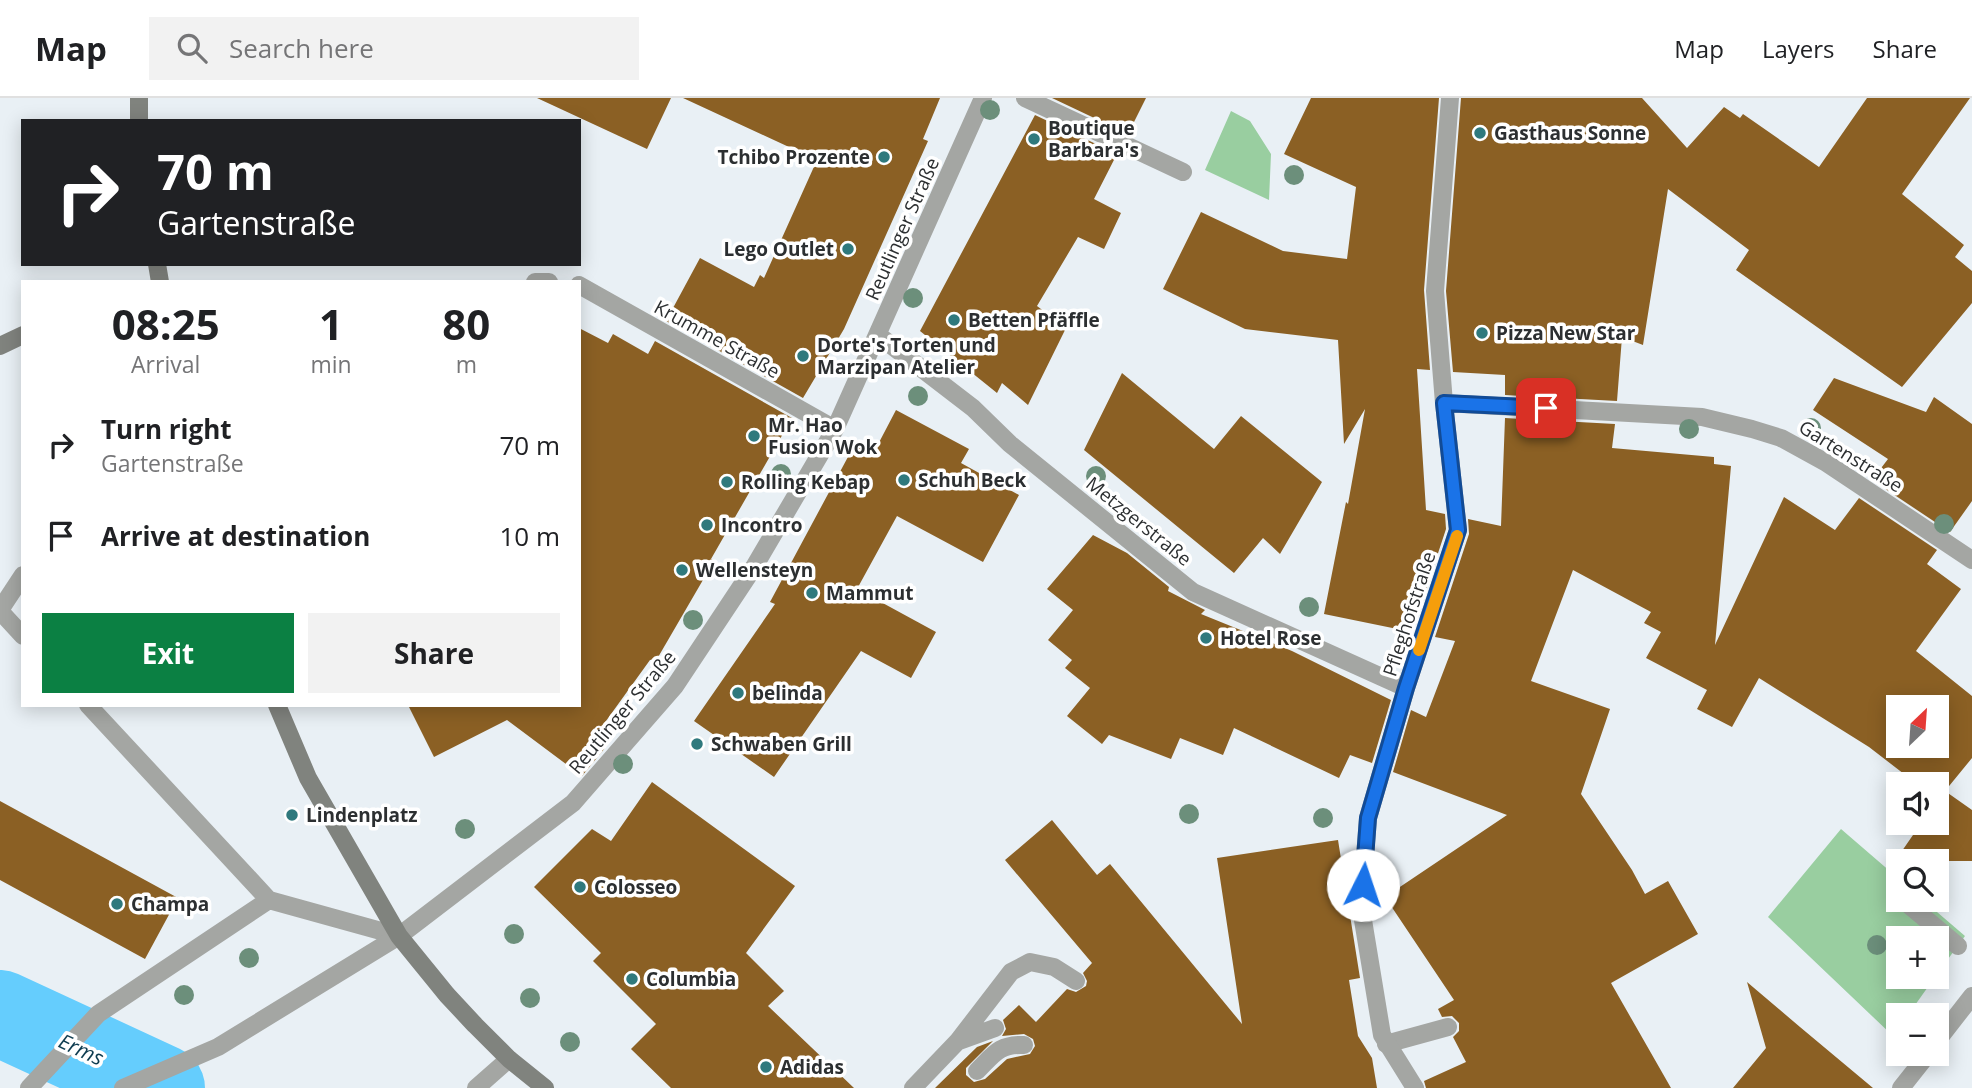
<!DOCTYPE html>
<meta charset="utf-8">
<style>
body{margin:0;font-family:"Open Sans",sans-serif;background:#f2f2f2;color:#202124;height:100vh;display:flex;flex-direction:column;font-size:26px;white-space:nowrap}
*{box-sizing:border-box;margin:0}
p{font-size:23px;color:#757577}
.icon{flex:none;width:38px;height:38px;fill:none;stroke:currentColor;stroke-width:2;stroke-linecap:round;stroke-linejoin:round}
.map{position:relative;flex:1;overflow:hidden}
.details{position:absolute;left:21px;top:182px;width:560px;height:427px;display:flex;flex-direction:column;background:#fff;border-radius:0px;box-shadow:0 4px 18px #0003}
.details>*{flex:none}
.top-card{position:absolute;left:21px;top:21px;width:560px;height:147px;border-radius:0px;box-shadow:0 4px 18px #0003;background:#202124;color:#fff;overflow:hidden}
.needle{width:46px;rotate:25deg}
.tools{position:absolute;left:1886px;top:597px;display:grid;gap:14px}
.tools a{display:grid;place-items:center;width:63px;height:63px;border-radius:0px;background:#fff;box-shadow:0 4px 18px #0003;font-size:35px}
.pin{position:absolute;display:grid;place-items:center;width:60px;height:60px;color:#fff;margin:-30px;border-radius:14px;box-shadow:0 4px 10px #0006}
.me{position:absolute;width:77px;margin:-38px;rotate:4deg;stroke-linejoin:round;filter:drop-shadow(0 0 5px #0008)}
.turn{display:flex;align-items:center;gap:24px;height:147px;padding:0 21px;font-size:32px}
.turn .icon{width:91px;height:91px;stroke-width:2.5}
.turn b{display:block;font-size:49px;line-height:60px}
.eta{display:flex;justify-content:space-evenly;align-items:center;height:119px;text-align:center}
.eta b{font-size:42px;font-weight:700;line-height:49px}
.action{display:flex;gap:14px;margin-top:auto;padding:14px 21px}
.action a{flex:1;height:80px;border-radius:0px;background:#0b8043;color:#fff;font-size:28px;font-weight:700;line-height:80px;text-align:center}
.action a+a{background:#f2f2f2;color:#202124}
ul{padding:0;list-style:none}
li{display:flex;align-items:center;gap:21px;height:91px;padding:0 21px}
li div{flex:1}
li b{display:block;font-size:26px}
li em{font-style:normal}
header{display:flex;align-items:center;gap:42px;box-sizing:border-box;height:98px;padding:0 35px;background:#fff;border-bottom:2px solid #e0e0e0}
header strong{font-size:33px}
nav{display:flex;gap:38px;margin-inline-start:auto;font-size:24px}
.search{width:490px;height:63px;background:#f2f2f2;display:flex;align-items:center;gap:18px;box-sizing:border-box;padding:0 24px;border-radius:0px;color:#757577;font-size:26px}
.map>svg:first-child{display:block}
.green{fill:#99cea0}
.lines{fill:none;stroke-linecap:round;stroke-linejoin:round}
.river{stroke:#65cdfd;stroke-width:86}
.building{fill:#8b6024;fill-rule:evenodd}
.service{stroke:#a4a6a3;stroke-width:18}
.pedestrian{stroke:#a4a6a3;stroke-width:18}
.minor{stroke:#a4a6a3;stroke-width:18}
.secondary{stroke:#80837e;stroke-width:18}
.tree{fill:#6c8f7b}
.route-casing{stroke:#114b97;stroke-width:18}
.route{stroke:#1a73e8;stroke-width:12}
.slow{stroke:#f59e0b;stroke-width:12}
.poi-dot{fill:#2f797d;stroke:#fff;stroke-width:2.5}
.labels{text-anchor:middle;stroke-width:7;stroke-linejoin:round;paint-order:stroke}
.poi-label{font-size:19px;font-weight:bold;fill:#2c2f31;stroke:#fff;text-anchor:start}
.street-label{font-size:19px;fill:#2c2f31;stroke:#fff}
.water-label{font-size:21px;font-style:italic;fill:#0e3c50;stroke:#fff}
</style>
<header>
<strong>Map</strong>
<div class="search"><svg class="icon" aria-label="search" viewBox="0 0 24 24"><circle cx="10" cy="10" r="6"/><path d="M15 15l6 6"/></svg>Search here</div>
<nav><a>Map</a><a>Layers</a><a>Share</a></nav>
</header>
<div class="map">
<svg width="1972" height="990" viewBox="0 0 1972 990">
<rect width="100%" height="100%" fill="#e9f0f5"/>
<path class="green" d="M1231 13 1250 23 1271 56 1269 102 1205 72Z
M1841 731 1899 781V802H1923L1965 838 1937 876V840H1899V878L1935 879 1908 917H1899V929L1893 938 1768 819Z"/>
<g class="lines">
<path class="river" d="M0 915 162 990"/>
</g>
<path class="building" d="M537 0H671L647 51Z
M683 0H940L923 41 928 43 844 231 803 300 666 223 700 160 754 189 760 177 764 180 817 62Z
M1052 0H1146L1128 36Z
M1311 0H1439L1424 192 1430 272 1417 271 1426 412 1445 416 1446 431 1412 534 1324 516 1346 404 1348 406 1365 311 1344 346 1338 242 1245 231 1163 191 1201 114 1283 153 1347 161 1356 89 1284 56Z
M1461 0H1642L1687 50 1724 9 1740 20 1743 16 1819 69 1867 0H1970L1902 96 1964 147 1955 159 1972 173V205L1902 289 1736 172 1749 152 1668 91 1643 247 1622 239 1617 303 1505 297V277L1453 274 1446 193Z
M1035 17 1117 56 1094 101 1121 115 1104 151 1078 139 1037 208 1066 230 1028 307 1002 285 997 295 920 233Z
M579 230 608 245 613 236 648 256 655 243 792 320 711 461 714 463 657 561 650 562 593 641 605 650 582 678 507 622 434 659 408 607H579Z
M1122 275 1214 351 1241 318 1322 384 1280 456 1263 440 1234 475 1084 352Z
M1834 280 1926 314 1934 299 1972 326V403L1950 434 1872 382 1888 361 1813 312Z
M896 312 969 351 961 365 1019 397 983 464 897 418 857 491 936 534 911 580 861 553 774 679 694 623 775 506 770 504 856 344 874 354Z
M1505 320 1615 326 1612 350 1714 359V366L1731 368 1715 547 1784 399 1835 432 1859 400 1937 452 1927 466 1961 491 1916 553 1972 598V660L1945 693 1972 712V763H1895L1922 724H1937V686H1917L1869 649 1759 580 1732 629 1697 611 1707 592 1646 560 1661 534 1644 525 1651 514 1573 472 1531 583 1610 611 1581 696 1632 772 1645 796 1668 783 1698 836 1611 885 1671 990H1426L1424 983 1466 964 1453 939 1459 933V925L1452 918 1442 919 1438 911 1454 902 1385 799 1507 717 1393 674 1411 612 1426 619 1455 543 1435 539 1469 436 1468 421 1501 428ZM1899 609H1937V648H1899Z
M1093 437 1127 455 1169 489 1168 493 1205 512 1201 516 1292 553 1391 602 1372 665 1350 657 1339 680 1234 630 1223 657 1180 640 1171 661 1109 637 1102 646 1067 618 1090 590 1065 570 1072 562 1048 542 1073 512 1047 491Z
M652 684 795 788 746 855 784 893 768 908 854 990H671L631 951 656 926 593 863 601 855 534 789 592 731 611 743Z
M0 703 178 800 145 861 0 782Z
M1052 722 1097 777 1110 766 1242 926 1217 760 1338 742 1360 880 1349 882 1358 938 1372 960 1377 990H935L977 949 993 943 966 970V977L974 984 985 981 1007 961 1030 956 1035 948 1033 941 1024 936 1002 938 1006 931 1003 922 1019 907 1036 924 1067 891 1076 894 1086 888 1087 883 1083 875 1092 865 1005 762Z
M1747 884 1800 929 1873 990H1733L1766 950Z"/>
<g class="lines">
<path class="service" d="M1903 802 1958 848
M959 943 995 930
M1386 946 1448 929
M977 973C994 956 999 946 1024 947
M913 990 958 943 1011 874 1030 864 1054 869 1076 883"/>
<path class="pedestrian" d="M0 512 23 477
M0 513 23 538
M88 607 269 802 399 838 573 705 675 588 754 469 835 331
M29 990 98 916 269 802
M476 990 509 961"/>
<path class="minor" d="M1025 0 1183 74
M535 184H549
M579 187 835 331 983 0
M878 237 973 310 1010 346 1193 494 1406 590
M1444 305 1702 319 1752 331 1781 340 1825 364 1972 462
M1937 943 1972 898
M123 990 218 949 399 838
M1415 990 1382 937 1361 810 1368 720 1406 590 1458 432 1444 305 1435 193 1450 0
M1901 990 1928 956"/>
<path class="secondary" d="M139 0V23
M157 166 160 184
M0 248 23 237
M277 607 308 680 399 838 447 897 475 927 509 961 545 990"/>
</g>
<g class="tree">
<circle cx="990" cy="12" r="10"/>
<circle cx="1294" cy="77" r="10"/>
<circle cx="913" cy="200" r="10"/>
<circle cx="918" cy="298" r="10"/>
<circle cx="1811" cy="330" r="10"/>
<circle cx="1689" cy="331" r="10"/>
<circle cx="781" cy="376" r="10"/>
<circle cx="1096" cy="378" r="10"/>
<circle cx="1944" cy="426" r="10"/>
<circle cx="1309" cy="509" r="10"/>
<circle cx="693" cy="522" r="10"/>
<circle cx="623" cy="666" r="10"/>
<circle cx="1189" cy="716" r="10"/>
<circle cx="1323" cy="720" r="10"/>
<circle cx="465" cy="731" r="10"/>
<circle cx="514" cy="836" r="10"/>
<circle cx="1877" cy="847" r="10"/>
<circle cx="249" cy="860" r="10"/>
<circle cx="184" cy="897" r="10"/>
<circle cx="530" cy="900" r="10"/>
<circle cx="570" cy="944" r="10"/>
</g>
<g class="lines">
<g class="route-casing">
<path id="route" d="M1363 787 1368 720 1406 590 1458 432 1444 305 1546 310"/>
</g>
<use href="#route" class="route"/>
<path class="slow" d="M1419 552 1457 438"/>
</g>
<g class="poi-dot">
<circle cx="1480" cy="35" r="7"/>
<circle cx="1034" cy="41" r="7"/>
<circle cx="884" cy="59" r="7"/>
<circle cx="848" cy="151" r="7"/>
<circle cx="954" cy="222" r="7"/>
<circle cx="1482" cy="235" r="7"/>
<circle cx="803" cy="258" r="7"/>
<circle cx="754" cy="338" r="7"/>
<circle cx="904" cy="382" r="7"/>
<circle cx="727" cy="384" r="7"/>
<circle cx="707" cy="427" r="7"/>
<circle cx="682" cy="472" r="7"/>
<circle cx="812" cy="495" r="7"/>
<circle cx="1206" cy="540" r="7"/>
<circle cx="738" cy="595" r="7"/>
<circle cx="697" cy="646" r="7"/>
<circle cx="292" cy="717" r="7"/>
<circle cx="580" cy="789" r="7"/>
<circle cx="117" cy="806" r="7"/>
<circle cx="632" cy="881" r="7"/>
<circle cx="766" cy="969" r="7"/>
</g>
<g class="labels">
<g class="poi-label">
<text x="1048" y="37">Boutique<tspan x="1048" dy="22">Barbara's</tspan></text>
<text x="1494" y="42">Gasthaus Sonne</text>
<text x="870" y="66" text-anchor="end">Tchibo Prozente</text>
<text x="834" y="158" text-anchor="end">Lego Outlet</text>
<text x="968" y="229">Betten Pfäffle</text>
<text x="1496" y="242">Pizza New Star</text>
<text x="817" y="254">Dorte's Torten und<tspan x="817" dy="22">Marzipan Atelier</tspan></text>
<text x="768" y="334">Mr. Hao<tspan x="768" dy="22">Fusion Wok</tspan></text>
<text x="918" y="389">Schuh Beck</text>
<text x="741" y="391">Rolling Kebap</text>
<text x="721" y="434">Incontro</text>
<text x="696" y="479">Wellensteyn</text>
<text x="826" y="502">Mammut</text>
<text x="1220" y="547">Hotel Rose</text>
<text x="752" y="602">belinda</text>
<text x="711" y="653">Schwaben Grill</text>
<text x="306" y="724">Lindenplatz</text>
<text x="594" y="796">Colosseo</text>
<text x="131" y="813">Champa</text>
<text x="646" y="888">Columbia</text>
<text x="780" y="976">Adidas</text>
</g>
<g class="street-label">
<text transform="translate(902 131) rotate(-66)" y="7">Reutlinger Straße</text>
<text transform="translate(717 241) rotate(29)" y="7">Krumme Straße</text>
<text transform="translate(1851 358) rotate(32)" y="7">Gartenstraße</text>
<text transform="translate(1139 423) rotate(39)" y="7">Metzgerstraße</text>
<text transform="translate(1409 516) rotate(-72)" y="7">Pfleghofstraße</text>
<text transform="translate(622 614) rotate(-50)" y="7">Reutlinger Straße</text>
</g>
<g class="water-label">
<text transform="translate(81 952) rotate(25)" y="7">Erms</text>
</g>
</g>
</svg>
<div class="tools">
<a><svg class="needle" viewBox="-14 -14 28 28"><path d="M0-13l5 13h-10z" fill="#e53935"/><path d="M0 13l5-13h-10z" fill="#757577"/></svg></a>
<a><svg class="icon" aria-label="sound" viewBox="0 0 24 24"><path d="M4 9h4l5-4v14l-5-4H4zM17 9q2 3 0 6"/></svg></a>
<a><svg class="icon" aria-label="search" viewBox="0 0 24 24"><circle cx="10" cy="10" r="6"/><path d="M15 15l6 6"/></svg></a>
<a>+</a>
<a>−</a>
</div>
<div class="pin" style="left:1546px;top:310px;background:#d93025"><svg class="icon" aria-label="arrive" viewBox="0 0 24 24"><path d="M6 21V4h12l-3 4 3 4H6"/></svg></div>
<svg class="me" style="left:1363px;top:787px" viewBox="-20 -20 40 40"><circle r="19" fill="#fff"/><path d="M0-13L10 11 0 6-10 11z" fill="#1a73e8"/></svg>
<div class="top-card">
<div class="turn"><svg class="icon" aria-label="right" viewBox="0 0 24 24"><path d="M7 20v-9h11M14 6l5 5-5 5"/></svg><div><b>70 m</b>Gartenstraße</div></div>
</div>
<section class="details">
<div class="eta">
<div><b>08:25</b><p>Arrival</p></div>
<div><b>1</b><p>min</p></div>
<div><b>80</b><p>m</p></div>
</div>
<ul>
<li><svg class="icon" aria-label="right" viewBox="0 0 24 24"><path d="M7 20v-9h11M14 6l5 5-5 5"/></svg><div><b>Turn right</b><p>Gartenstraße</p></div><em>70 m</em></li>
<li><svg class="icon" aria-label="arrive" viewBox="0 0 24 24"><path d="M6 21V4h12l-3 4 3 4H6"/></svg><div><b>Arrive at destination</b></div><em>10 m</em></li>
</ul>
<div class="action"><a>Exit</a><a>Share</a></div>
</section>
</div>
